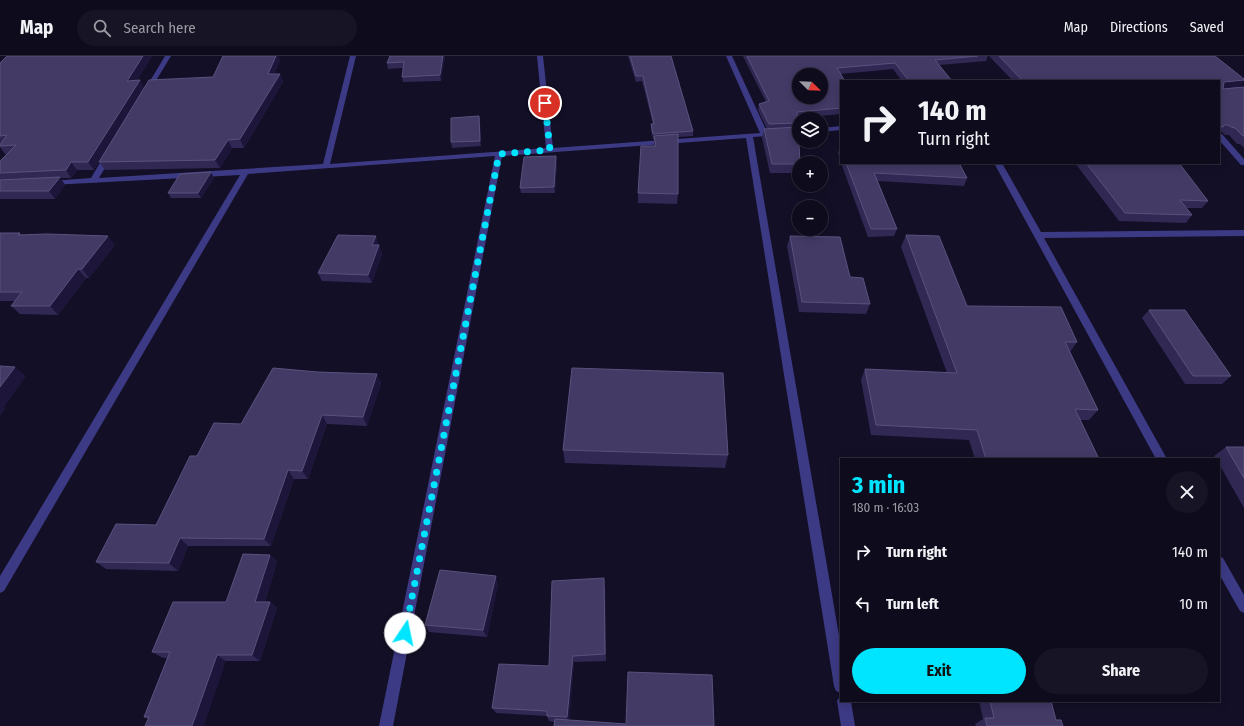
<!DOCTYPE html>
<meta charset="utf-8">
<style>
body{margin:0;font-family:"Fira Sans Condensed",sans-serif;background:#171425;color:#f1f3f6;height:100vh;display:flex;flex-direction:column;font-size:15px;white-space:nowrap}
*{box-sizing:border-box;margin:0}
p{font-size:13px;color:#9b9ba3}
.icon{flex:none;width:22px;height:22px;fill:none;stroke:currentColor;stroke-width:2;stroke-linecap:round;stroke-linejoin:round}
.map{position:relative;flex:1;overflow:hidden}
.panel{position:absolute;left:840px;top:402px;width:380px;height:244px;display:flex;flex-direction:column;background:#0e0b1c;border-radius:0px;box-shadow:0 2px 10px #0003,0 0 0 1px #2e2b3b}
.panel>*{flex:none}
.guide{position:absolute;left:840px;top:24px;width:380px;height:84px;border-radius:0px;box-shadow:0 2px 10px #0003,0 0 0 1px #2e2b3b;background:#0e0b1c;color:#f1f3f6;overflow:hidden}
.needle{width:26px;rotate:113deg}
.tools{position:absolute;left:792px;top:12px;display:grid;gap:8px}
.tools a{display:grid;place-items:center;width:36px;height:36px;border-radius:50%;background:#0e0b1c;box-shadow:0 2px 10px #0003,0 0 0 1px #2e2b3b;font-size:20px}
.pin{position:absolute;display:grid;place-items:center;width:34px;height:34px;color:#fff;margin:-17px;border:2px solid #fff;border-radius:50%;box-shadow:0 1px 4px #0007}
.me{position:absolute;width:44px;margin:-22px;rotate:11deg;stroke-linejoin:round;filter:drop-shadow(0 0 3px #0008)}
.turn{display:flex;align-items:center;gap:14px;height:84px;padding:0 12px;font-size:18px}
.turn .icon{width:52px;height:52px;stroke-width:2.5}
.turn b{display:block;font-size:28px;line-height:34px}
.round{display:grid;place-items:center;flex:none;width:42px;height:42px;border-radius:21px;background:#171425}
.summary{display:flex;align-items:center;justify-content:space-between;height:68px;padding:0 12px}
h1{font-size:24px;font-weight:700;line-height:30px;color:#00e5ff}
.primary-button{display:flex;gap:8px;margin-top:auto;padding:8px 12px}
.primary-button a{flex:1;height:46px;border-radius:24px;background:#00e5ff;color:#111;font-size:16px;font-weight:700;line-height:46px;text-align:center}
.primary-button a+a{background:#171425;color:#f1f3f6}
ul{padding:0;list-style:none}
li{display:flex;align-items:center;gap:12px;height:52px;padding:0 12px}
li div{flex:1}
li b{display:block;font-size:15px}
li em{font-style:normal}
header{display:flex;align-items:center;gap:24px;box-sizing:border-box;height:56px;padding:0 20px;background:#0e0b1c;border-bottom:1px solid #2e2b3b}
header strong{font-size:19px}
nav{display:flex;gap:22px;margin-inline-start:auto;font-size:14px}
.search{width:280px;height:36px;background:#171425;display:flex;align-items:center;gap:10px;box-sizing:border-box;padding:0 14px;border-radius:22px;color:#9b9ba3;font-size:15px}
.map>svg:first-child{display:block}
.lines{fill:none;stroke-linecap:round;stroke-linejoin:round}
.minor{fill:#3d3a85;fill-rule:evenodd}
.wall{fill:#312854}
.shaded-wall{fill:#1d163a}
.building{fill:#433a66;stroke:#5a527e;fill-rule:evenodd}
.route{stroke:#00e5ff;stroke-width:7;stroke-dasharray:0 12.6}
</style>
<header>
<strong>Map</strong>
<div class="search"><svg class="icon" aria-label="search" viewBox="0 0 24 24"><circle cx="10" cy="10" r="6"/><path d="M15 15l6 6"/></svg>Search here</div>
<nav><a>Map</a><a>Directions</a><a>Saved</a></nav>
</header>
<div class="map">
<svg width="1244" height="670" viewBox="0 0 1244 670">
<rect width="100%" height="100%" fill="#130f26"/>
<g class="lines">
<path class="minor" d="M165 0H171L149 36H145L144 35Z
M350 0H356L330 108 546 92 537 0H543L553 92 760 77 726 0H732L767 76 799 74V78L753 81 841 591V637L836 635 834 630 746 82 502 100 393 670H379L495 100 248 118 4 535 0 537V520L240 119 51 129 47 127 51 125 91 122 104 100 108 98 112 100 99 122 323 108Z
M841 70V74L821 76V72Z
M1219 78H1222L1244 103V109H1241L1219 84Z
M994 107H1002L1041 176 1244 174V180L1044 182 1167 403H1156Z
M1219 500 1223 502 1244 539V557L1240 555 1219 518Z
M841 639V645H851L855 670H841L837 645Z"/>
</g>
<path class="wall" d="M7 0H152L137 24H140L144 32 94 114H77L71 122H60L65 129 55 143H0V117L7 98H5L0 91 1 88H0V7Z
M223 0H278L280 5 274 18H280L283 26 244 92H232L220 112 105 114 99 106 213 21Z
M390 0H445L441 25 403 26 402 21 403 12 388 13 387 7Z
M628 0H671L693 75V80L678 81V138L677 148 638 147V137L654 90V83H653L651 74V68H653L642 25 636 26Z
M743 0H988L986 5 939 9 952 25H902L893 13 841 18V58L797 62V67L796 71 799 107V113L798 117H770L762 82 764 73H767L758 54 759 48 766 46Z
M989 0H1215L1240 31H1244V92L1240 88H1237L1229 79H1225L1222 76 1219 77V25H1013Z
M479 60 480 65 481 90 452 92 451 86Z
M840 89H841V106L838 97Z
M557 105 555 137H521L520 132Z
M841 107H959L967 122 964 130 878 125 897 173 894 180 868 181Z
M1075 107H1179L1208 145 1202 152H1186L1192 159 1186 167 1119 165Z
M214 122 201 142H171L168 137Z
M0 177H20L21 179 115 189 89 222H86L58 259 20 258 11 250 15 245H0Z
M906 179 967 250 1077 286 1070 296 1098 354 1089 364H1080L1099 403H975L969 384 871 379 861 324 865 313 947 317 901 191Z
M790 180 850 221 870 248 866 258 799 256 787 190Z
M379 188V189L382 198 372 227 322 225 318 217Z
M1149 254 1231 320 1222 328H1185L1142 262Z
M318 316 377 318 381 327 367 370 327 368 308 423H294L271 490H188L178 515 106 513 96 506 156 469 197 400Z
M1226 391H1244V452L1219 408V403H1216L1214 400Z
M563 394 728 399 725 412 565 407Z
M270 499 277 506 265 546H270L277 552 260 605H226L148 663 144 661 167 602H163L152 596 226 546Z
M498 528 487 581 429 576 425 569Z
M605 530 606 605 574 606 569 664 626 668 714 670H554V666L549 665 547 660 496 657 492 652 549 610Z
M979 645H1051L1056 664 1063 670H976L975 668 983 663Z"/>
<path class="shaded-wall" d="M143 0H152L132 32 127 25Z
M276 0H278L280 5 271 26 268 18Z
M443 0H445L441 25 440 19Z
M280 18 283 26 244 92 240 83Z
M140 24 144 32 94 114 88 106Z
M1244 24V25L1240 31 1219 33 1224 26Z
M479 60 480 65 481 90 480 85Z
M228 84 232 92 220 112 215 104Z
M556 100 557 105 555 137 554 131Z
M71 106 77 114 71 122 66 114Z
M211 116 214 122 201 142 198 137Z
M60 121 65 129 55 143 49 135Z
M108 180 115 189 89 222 82 213Z
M376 180 379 188 375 197 372 189Z
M379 189 382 198 372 227 368 219Z
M78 213 86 222 58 259 50 250Z
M15 311 26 320 4 351 6 352 0 360V331Z
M377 318 381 327 367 370 363 361Z
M322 359 327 368 308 423 302 415Z
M288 414 294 423 271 490 264 483Z
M180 482 188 490 178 515 169 507Z
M270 499 277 506 263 553 255 546Z
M496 520 498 528 487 581 483 574Z
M270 546 277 552 260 605 252 599Z
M217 599 226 605 204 670H192Z
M573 600 574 606 569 667 567 661Z"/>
<path class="building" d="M7 0H143L127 25 140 24 88 106H71L66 114 0 117V105L16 89 0 90V89L7 79 0 80V7Z
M223 0H276L268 18H280L240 83 228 84 215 104 99 106 149 24 213 21Z
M390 0H443L440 19 402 21 404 6 387 7Z
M630 0H671L693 75 653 78 651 68H654L643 20H636Z
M747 0H978L935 4 952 25H909L895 7 837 12 845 25H841V52L797 56V67L769 68 759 48 769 45ZM799 19H821V41H799Z
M999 0H1215L1244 23V24L1224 26 1223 33 1244 31V80H1243L1235 72 1231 71 1228 69H1224L1223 71H1219V25H1023Z
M479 60 480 85 451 86V62Z
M798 71 800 107H799V108H772L764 73Z
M678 78V138L638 137 641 90H656L654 80Z
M556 100 554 131 520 132 524 101Z
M846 107H959L967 122 874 117 897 173H871Z
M1086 107H1179L1208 145 1180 144 1192 159 1125 157Z
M211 116 198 137H168L180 118Z
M60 121 49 135H0V124Z
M0 177H20L18 179 47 178 108 180 82 213H78L50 250H11L22 236H0Z
M338 179 376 180 372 189H379L368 219 318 217Z
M906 179 939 180 967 250 1061 251 1077 286H1065L1098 354 1075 353 1099 403H986L977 374 876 369 865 313 957 317Z
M790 180 840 181 850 221 863 222 870 248 802 246Z
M1149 254H1185L1231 320H1193Z
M0 310 15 311 0 331Z
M273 312 318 316 377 318 363 361 322 359 302 415 288 414 264 483 180 482 169 507 96 506 116 468 156 469 190 400H197L214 367 241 368Z
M572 312 723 317 728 399 563 394Z
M1226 391H1244V422Z
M243 498 270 499 255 546H270L252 599H217L192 670H145L149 661H144L170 596H152L173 546H226Z
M440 514 496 520 483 574 425 569Z
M604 522 605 598 573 600 567 661 547 660V655L492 652 499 608 549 610 552 525Z
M628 616 712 619 714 670H554L555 663 626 668Z
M990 645H1051L1056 664H1061L1063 670H987L985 662H994Z"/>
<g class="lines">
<path class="route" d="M405 577 499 98 550 94 545 47"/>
</g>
</svg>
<div class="tools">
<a><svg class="needle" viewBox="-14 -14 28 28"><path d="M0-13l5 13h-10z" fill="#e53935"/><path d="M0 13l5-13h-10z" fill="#9b9ba3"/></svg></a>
<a><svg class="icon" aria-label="layers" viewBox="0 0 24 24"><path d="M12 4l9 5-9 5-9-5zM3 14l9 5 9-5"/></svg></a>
<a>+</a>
<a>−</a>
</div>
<div class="pin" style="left:545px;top:47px;background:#d93025"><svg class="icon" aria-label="arrive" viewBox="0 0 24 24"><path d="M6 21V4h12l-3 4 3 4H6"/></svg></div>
<svg class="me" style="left:405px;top:577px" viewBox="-20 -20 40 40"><circle r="19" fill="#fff"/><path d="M0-13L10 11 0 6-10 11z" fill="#00e5ff"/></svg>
<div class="guide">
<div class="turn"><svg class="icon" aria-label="right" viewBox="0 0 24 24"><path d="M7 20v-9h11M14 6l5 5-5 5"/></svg><div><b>140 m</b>Turn right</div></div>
</div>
<section class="panel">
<div class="summary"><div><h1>3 min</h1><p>180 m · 16:03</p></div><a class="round"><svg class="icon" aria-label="close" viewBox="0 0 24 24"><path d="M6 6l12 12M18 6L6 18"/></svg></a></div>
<ul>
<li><svg class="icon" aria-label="right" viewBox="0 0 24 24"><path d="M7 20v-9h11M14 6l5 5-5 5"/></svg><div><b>Turn right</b></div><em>140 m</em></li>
<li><svg class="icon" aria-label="left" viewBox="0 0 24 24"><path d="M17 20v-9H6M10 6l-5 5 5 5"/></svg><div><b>Turn left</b></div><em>10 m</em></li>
</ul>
<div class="primary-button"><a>Exit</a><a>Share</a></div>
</section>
</div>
